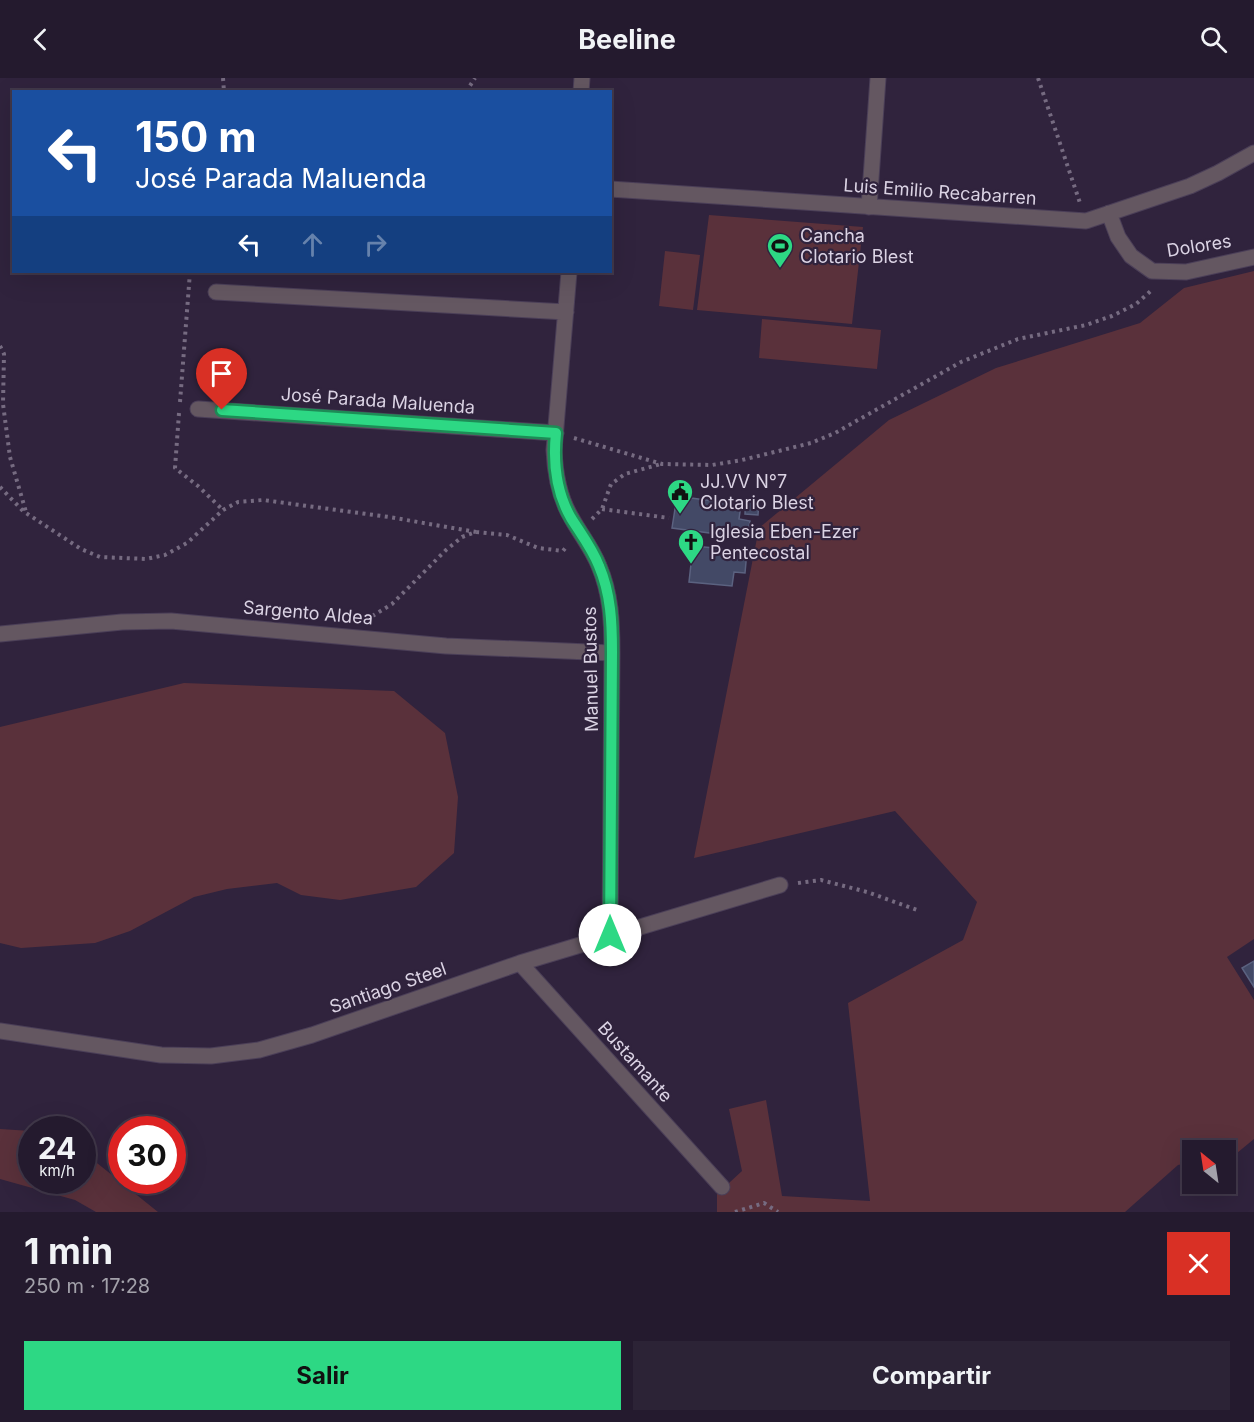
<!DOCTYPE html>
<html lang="es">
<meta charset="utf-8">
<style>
body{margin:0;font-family:Inter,sans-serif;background:#2c2336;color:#f1f3f6;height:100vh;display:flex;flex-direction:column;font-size:22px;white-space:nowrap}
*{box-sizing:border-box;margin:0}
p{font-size:20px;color:#a3a1aa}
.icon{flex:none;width:33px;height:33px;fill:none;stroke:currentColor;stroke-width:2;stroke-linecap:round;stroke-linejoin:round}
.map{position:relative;height:1134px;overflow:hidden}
.details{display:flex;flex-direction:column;background:#241a2e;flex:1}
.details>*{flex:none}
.top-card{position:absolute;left:12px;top:12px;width:600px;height:183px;border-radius:0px;box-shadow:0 6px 24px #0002,0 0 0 2px #41384a;background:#1a4fa0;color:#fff;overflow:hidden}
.needle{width:39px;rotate:330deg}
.buttons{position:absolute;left:1182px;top:1062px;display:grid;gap:12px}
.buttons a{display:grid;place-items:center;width:54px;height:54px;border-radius:0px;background:#241a2e;box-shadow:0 6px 24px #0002,0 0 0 2px #41384a;font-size:30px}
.speed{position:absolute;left:18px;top:1038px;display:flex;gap:12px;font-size:30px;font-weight:700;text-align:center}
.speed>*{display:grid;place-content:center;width:78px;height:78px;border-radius:50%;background:#241a2e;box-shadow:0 6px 24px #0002,0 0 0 2px #41384a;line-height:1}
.speed small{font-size:15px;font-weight:400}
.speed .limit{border:9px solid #d22;background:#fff;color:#111}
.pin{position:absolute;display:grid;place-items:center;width:51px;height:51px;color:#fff;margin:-62px -26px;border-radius:50% 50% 50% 0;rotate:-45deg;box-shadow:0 0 6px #0007}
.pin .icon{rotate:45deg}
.me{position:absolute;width:66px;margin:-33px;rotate:0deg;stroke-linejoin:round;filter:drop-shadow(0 0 4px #0008)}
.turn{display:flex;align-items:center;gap:21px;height:126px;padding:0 24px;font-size:27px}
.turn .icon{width:78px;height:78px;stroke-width:2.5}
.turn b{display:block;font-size:42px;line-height:51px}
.lanes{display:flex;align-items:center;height:57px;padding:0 24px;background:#0003;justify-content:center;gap:30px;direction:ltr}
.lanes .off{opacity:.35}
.round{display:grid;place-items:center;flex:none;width:63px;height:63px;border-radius:0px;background:#2c2336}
.overview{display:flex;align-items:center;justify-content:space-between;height:102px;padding:0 24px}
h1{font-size:36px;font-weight:700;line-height:45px}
.button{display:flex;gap:12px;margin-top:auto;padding:12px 24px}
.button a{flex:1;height:69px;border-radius:0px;background:#2dd884;color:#111;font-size:24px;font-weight:700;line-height:69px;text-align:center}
.button a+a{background:#2c2336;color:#f1f3f6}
header{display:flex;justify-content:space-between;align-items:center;height:78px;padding:0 24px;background:#241a2e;font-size:27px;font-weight:700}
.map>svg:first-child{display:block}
.green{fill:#5a313b}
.building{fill:#434966;stroke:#5b6280;stroke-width:1.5}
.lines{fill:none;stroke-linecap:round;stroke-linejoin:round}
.street-casing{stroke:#4b3f58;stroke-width:17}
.path{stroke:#766b81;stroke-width:4;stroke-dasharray:3 4.5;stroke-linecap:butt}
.street{stroke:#645761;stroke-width:15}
.route-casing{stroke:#1d8c56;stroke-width:15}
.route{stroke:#2dd884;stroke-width:10}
.labels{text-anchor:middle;stroke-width:4.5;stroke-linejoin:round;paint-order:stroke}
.street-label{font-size:18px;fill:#dbd3e4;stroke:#30233d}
.poi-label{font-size:18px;fill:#dbd3e4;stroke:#30233d;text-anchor:start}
</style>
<header><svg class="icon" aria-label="back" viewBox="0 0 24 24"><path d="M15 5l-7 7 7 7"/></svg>Beeline<svg class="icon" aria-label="search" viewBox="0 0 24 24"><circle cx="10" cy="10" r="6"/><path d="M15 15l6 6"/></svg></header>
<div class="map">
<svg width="1254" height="1134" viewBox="0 0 1254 1134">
<rect width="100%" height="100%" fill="#30233d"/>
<path class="green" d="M709 137 863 149 852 246 697 232Z
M665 173 700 177 693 232 659 228Z
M1254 193V861L1227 879 1254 922V1061L1237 1075 1226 1077V1072H1192V1084L1178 1087 1125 1134H717V1116L742 1093 729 1031 766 1022 782 1118 870 1123 848 925 963 862 977 824 895 733 694 780 759 450 889 342 996 290 1140 245 1184 210Z
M762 241 881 252 877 291 759 280Z
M184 605 394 613 445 655 458 719 454 775 416 809 340 822 301 817 277 805 227 811 194 819 130 853 95 865 21 870 0 865V649Z
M0 1051 31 1053 32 1102H82L83 1071 97 1085 158 1134H96L75 1122 0 1101Z"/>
<path class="building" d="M677 418 741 427 739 441 750 443 747 460 672 450Z
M746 421 759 422 758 437 745 436Z
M693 468 747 473 745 495 734 494 732 508 689 504Z
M1254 883V909L1242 890Z"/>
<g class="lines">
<g class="street-casing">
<path id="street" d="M581 14 582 0
M610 111 1086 143 1190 108 1218 95 1254 75
M869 129 878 0
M1109 135 1118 159 1131 178 1152 193 1186 194 1254 179
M569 194 554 372C555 395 559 419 571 439 580 456 592 470 599 488 611 516 612 544 612 575L610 857
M216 214 566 234
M198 331 556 355
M0 556 122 544 171 543 446 568 612 575
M520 885 722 1109
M0 953 161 977 211 978 259 972 312 957 520 885 780 807"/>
</g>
<path class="path" d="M223 0 224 14
M1038 0 1080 125
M466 14 475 0
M0 268 4 276 3 326 10 379 26 434
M180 324 190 194
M179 335 175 390 198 408 223 432
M574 360 662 386 712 387 742 382 811 365 835 355 961 284 1018 261 1086 247 1112 238 1136 226 1153 211
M0 409 23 433 81 471 100 479 146 481 165 477 187 465 223 432 238 424 263 422 389 439 476 454
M602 431 669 440
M592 441 602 431 611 406 625 396 661 386
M366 542 392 526 446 472 462 459 476 454 507 457 538 470 563 473 567 468
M798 805 821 802 867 814 920 833
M735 1134 764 1125 778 1134"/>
<use href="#street" class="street"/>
</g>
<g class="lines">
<g class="route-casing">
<path id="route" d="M222 332 556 355C553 384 556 414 571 440 581 456 592 470 599 488 611 516 612 545 612 574L610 857"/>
</g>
<use href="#route" class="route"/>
</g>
<defs>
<g id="stadium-pin" transform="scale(1.35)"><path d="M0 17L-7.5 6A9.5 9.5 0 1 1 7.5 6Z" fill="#2dd884" stroke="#30233d"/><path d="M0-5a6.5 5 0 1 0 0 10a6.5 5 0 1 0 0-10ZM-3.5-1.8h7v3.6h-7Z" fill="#111"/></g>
<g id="civic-pin" transform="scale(1.35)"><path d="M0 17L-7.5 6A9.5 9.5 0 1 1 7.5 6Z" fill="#2dd884" stroke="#30233d"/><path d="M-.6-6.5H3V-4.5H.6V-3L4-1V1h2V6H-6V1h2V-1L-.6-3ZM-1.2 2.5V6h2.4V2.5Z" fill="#111"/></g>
<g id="church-pin" transform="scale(1.35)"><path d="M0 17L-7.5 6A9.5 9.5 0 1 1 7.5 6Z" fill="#2dd884" stroke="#30233d"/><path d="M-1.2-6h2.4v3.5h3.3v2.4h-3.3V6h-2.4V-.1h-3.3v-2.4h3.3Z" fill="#111"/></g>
</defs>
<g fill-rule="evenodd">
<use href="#stadium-pin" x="780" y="168"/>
<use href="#civic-pin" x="680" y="414"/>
<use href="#church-pin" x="691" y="464"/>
</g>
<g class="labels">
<g class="street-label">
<text transform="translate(940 114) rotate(4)" y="6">Luis Emilio Recabarren</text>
<text transform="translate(1199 168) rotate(-9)" y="6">Dolores</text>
<text transform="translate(378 323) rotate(4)" y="6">José Parada Maluenda</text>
<text transform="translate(308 535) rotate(5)" y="6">Sargento Aldea</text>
<text transform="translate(591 591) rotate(-91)" y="6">Manuel Bustos</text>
<text transform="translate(388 910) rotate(-19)" y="6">Santiago Steel</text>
<text transform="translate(635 984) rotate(48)" y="6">Bustamante</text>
</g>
<g class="poi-label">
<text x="800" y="164">Cancha<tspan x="800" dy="21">Clotario Blest</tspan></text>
<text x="700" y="410">JJ.VV N°7<tspan x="700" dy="21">Clotario Blest</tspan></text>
<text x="710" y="460">Iglesia Eben-Ezer<tspan x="710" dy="21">Pentecostal</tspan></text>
</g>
</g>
</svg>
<div class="buttons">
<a><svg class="needle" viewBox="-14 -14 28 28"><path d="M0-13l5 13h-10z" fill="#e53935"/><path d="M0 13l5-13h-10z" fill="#a3a1aa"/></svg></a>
</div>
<div class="speed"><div>24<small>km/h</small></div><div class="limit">30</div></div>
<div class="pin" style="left:222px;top:332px;background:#d93025"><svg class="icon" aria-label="arrive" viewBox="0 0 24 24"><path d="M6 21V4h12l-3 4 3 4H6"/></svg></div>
<svg class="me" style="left:610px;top:857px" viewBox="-20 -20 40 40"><circle r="19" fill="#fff"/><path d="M0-13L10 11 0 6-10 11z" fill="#2dd884"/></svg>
<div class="top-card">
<div class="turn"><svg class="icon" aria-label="left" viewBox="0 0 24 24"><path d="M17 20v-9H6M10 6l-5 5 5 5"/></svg><div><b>150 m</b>José Parada Maluenda</div></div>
<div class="lanes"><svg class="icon" aria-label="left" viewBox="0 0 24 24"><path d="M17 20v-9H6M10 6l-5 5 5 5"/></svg><svg class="icon off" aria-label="ahead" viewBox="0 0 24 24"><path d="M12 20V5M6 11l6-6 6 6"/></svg><svg class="icon off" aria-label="right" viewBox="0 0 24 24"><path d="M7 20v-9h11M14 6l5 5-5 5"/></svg></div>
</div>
</div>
<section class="details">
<div class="overview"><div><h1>1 min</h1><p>250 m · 17:28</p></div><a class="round" style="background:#d93025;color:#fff"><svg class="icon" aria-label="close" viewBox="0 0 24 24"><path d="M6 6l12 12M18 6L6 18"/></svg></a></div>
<div class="button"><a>Salir</a><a>Compartir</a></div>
</section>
